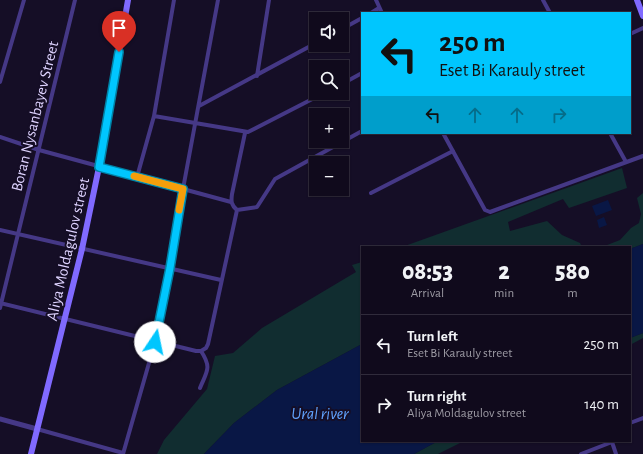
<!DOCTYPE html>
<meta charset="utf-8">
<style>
body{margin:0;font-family:"Alegreya Sans",sans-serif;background:#191325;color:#f1f3f6;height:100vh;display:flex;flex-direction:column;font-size:15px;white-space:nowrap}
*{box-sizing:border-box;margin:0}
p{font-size:13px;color:#9c9aa3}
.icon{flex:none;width:22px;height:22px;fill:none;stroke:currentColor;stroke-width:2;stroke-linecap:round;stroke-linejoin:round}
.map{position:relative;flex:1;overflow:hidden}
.details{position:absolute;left:361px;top:246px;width:270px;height:196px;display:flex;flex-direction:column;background:#100a1c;border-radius:0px;box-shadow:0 1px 3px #0004,0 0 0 1px #302b3b}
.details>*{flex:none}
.hud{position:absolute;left:361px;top:12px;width:270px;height:122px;border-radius:0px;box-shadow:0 1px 3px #0004,0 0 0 1px #302b3b;background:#00c6fe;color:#111;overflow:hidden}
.tools{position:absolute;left:309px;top:12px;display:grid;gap:8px}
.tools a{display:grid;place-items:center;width:40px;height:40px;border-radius:0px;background:#100a1c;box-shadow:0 1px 3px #0004,0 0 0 1px #302b3b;font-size:20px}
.pin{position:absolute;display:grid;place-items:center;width:34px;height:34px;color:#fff;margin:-41px -17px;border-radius:50% 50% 50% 0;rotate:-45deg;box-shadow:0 0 4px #0007}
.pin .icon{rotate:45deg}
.me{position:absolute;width:44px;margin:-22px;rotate:11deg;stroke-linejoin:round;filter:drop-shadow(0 0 3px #0008)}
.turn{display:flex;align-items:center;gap:14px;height:84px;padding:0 12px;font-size:18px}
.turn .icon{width:52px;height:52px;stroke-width:2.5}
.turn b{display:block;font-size:28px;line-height:34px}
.lanes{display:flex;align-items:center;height:38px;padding:0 12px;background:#0003;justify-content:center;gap:20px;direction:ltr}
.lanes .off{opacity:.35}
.eta{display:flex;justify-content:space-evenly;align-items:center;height:68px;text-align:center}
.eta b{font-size:24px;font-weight:800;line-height:28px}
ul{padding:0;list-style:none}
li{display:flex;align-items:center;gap:12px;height:60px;padding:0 12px;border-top:1px solid #302b3b}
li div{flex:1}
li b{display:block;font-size:15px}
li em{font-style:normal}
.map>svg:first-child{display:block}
.green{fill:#112d30}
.water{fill:#091745}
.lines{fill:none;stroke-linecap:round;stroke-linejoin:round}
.minor{stroke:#453886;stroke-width:4}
.tertiary{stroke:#453886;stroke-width:5}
.secondary{stroke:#806aff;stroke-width:6}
.route-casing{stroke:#0081a5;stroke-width:10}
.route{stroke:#00c6fe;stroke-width:7}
.slow{stroke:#f59e0b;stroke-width:7}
.labels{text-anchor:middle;stroke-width:4;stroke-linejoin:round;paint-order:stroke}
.street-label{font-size:16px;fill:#ded3ff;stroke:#150e26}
.water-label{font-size:17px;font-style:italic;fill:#61a3ff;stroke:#150e26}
</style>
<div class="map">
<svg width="643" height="454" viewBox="0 0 643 454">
<rect width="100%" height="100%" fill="#150e26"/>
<path class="green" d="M622 168 627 188 569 208 563 199 508 222 510 231 547 221 562 235 580 243 582 247H402Z
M643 193V244L630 249V247H602L620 240 631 228 639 223 641 214 637 198Z
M362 262V344L277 390 234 423 204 454H157L164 440 207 389 215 356 233 353 262 328 356 272 352 265Z
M643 333V338L630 345V338Z
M438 441H464L438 454H414Z"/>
<path class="water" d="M608 200 612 210 596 216 592 206Z
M604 217 607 225 599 228 597 220Z
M643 244V333L630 338V249Z
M362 344V441H438L414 454H204L234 423 277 390Z"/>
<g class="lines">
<path class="minor" d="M376 0 382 13
M543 0 550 13
M371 13 379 8
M342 29 362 18
M630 34 643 28
M257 76 269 0
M0 82 24 0
M342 84 362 73
M199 106 316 43
M154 116 248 132 324 93
M443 133 485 210 490 212 643 156
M610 133 626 162
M0 137 39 150 231 202
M137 177 154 116 174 0
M371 193 453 151
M237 210 257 207 275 179 362 131
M0 230 221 280
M0 303 196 351H201
M0 308 75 0
M200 388C207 371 212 368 201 351L206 348 208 344 237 210C231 205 231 201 232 194L245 133
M630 423 643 418
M37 429 123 453
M612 442 616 454
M123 454 155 342 170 268 183 189 218 0
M581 454 612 442 613 441"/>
<path class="tertiary" d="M0 419 37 429"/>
<path class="secondary" d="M637 0 643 16
M31 454 82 249 99 167 128 0"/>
</g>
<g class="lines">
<g class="route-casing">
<path id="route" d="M119 52 99 167 183 189 170 268 155 342"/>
</g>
<use href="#route" class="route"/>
<path class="slow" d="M134 176 183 189 179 210"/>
</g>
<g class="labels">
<g class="street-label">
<text transform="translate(34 116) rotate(-76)" y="6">Boran Nysanbayev Street</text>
<text transform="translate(67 249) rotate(-77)" y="6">Aliya Moldagulov street</text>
</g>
<g class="water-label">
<text x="320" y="419">Ural river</text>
</g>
</g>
</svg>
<div class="tools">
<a><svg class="icon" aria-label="sound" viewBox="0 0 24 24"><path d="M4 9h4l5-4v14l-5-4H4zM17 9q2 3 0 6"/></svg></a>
<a><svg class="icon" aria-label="search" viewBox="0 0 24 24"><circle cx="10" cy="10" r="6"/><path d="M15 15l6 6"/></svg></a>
<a>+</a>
<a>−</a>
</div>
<div class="pin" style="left:119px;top:52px;background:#d93025"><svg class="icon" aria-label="arrive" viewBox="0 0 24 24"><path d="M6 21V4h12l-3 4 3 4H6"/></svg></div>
<svg class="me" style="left:155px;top:342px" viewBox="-20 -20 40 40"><circle r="19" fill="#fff"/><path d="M0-13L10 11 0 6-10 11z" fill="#00c6fe"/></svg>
<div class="hud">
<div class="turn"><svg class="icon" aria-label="left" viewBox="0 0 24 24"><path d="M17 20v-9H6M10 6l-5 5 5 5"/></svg><div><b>250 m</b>Eset Bi Karauly street</div></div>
<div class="lanes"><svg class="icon" aria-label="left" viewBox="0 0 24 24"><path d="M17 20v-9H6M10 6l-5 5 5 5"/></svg><svg class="icon off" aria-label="ahead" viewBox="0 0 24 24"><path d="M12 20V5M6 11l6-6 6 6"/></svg><svg class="icon off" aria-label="ahead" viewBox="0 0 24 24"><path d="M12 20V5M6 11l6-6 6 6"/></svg><svg class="icon off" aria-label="right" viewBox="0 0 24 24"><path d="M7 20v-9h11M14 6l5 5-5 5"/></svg></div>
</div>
<section class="details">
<div class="eta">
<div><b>08:53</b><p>Arrival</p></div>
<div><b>2</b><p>min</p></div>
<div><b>580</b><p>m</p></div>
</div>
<ul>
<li><svg class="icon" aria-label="left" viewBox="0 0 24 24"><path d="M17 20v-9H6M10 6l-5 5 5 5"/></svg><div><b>Turn left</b><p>Eset Bi Karauly street</p></div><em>250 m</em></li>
<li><svg class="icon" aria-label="right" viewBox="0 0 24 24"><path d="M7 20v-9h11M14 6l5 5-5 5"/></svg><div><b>Turn right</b><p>Aliya Moldagulov street</p></div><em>140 m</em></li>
</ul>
</section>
</div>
